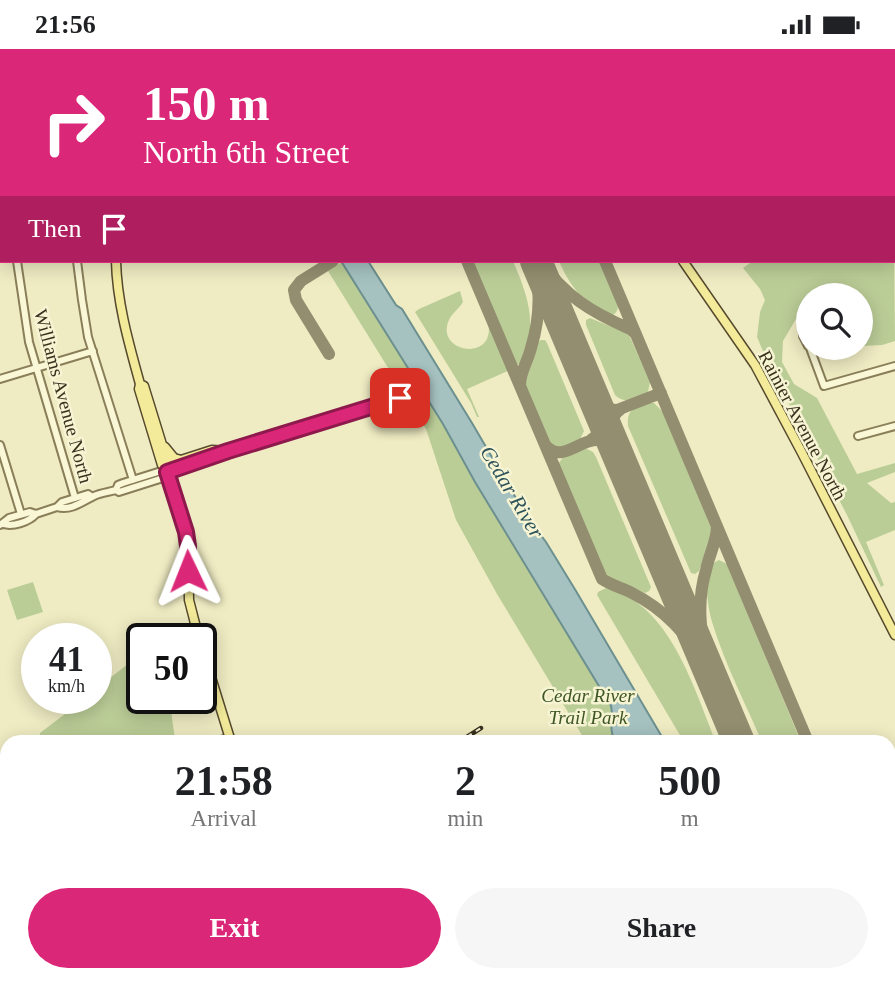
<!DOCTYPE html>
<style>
body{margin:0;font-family:"Times New Roman",serif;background:#f6f6f6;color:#202124;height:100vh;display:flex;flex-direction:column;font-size:26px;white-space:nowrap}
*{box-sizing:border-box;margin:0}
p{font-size:23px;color:#757577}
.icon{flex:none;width:38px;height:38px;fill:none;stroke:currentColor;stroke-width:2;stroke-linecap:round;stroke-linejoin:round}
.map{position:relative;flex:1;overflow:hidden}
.side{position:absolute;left:0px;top:686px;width:896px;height:247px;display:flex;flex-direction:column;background:#fff;border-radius:21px 21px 0 0;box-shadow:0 4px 18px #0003}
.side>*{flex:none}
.banner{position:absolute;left:0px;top:0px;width:896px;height:214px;box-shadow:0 4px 18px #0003;background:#db2777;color:#fff;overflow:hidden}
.controls{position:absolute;left:796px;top:234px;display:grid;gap:14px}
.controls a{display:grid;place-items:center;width:77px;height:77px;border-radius:50%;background:#fff;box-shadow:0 4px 18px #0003;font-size:35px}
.speed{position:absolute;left:21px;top:574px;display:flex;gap:14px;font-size:35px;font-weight:700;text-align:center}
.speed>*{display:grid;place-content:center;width:91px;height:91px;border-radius:50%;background:#fff;box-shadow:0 4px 18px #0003;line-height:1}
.speed small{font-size:18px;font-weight:400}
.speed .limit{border:4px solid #111;border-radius:10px;background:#fff;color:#111}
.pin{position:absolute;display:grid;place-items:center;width:60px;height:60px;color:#fff;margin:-30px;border-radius:14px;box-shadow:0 4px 10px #0006}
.me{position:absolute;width:77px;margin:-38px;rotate:358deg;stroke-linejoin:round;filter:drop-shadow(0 0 5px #0008)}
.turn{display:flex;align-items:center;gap:24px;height:147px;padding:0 28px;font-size:32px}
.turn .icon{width:91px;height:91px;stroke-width:2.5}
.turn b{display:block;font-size:49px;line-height:60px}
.then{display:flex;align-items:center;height:66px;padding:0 28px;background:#0003;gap:14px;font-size:26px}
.eta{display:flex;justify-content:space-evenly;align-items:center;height:119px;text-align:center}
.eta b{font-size:42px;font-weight:800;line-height:49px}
.cta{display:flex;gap:14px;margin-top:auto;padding:14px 28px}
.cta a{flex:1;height:80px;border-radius:42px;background:#db2777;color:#fff;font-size:28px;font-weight:800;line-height:80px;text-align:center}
.cta a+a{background:#f6f6f6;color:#202124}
.status{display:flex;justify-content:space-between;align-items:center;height:49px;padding:0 35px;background:#fff;direction:ltr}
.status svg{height:19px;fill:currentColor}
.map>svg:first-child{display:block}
.green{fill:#bbcd97}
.water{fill:#a5c2c0;stroke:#6c908f;stroke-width:2}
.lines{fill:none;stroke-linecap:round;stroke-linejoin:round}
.taxiway{stroke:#948e70;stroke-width:12}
.runway{stroke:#948e70;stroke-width:32}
.minor-casing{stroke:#8a7e59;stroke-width:10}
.major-casing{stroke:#574a2e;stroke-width:11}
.minor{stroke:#f9f7d6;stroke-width:6}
.major{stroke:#f3eb9a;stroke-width:8}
.rail-casing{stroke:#39311e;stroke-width:4.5}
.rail{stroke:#f6f4d3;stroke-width:2;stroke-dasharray:5;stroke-linecap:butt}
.route-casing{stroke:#8e194d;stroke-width:18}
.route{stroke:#db2777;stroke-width:12}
.labels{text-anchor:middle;stroke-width:5;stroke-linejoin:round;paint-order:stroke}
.street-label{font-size:19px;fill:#39311e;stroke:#f6f4d3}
.park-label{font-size:19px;font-style:italic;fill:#3e5624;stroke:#f6f4d3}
.water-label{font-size:21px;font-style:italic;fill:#2d5259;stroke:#f6f4d3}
</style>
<div class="status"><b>21:56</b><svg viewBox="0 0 49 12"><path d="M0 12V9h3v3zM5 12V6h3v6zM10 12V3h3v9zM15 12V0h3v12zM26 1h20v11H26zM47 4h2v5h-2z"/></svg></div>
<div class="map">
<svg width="895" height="932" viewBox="0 0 895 932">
<rect width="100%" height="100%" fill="#efecc3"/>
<path class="green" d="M894 181 895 292 882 296 861 297V247H808V268L796 270 783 292 782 313 794 335 817 349 857 425 895 414V423L867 434 891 454 895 453V481L866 493 884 536 881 538 846 464 770 319 757 288 760 263 765 251 760 240 743 219 753 212H894Z
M471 212H513C525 240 537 270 526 301 523 307 522 311 518 316L514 313Z
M559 212H599L618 256C618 262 616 265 610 267 585 257 569 236 559 212Z
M342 213 443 375 500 474 611 657 613 662 611 674 616 692 618 693H586L497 545 456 471 426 380 328 222Z
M460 242 463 253C459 260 452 264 449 271 434 304 497 314 488 273L489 272 510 321 467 340 479 368H477L471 354 415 263 419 260Z
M590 269 624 283 630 288 650 333 648 343C637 350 625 356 615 346L586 276V271Z
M541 291H545L547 294 584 382 579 392 562 399H557L548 394 524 337V329L537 294Z
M648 354H654L663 363 713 483 699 522 695 525 691 524 628 377C627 359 634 360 648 354Z
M585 399 593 403 596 408 651 538 649 542 645 544 605 527 602 522 558 415 564 407Z
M719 511 727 515 801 693H762C746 656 725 615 713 576 708 562 700 517 719 511Z
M33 533 43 563 17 571 7 541Z
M606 539C670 554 694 640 716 693H684L597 546 598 543Z
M133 611 142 614V649H166L171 662 175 690 164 693H120L123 691 122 689 116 691 115 693H39L40 684 86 649H96V640Z"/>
<path class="water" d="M341 212H368L396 256 402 260 472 374 527 468 546 493 576 542 665 693H618L614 690C608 678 614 668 611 657L475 433 443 375Z
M895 872V932H741L755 926H889V873Z"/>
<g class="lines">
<path class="taxiway" d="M367 0 368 2
M516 0 517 2
M467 212 602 530C611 536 622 539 632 544 666 561 690 588 708 621
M540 212C565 247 591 263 630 280L636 285
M605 212 808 693
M329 305 296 251 294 241 301 232 333 212
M520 336C520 323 528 312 531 299 540 270 541 241 534 212
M593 346C599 355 605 361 617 361L661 344
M611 389C609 377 610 368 621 360
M591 391C601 385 603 376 601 365
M545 396C567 421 589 371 616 401
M706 610C700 579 697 551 706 521 709 506 717 492 717 477
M646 926 656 932
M579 932 589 926
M725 932 740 926"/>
<path class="runway" d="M447 0V2
M536 212 739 693"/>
<g class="minor-casing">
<path id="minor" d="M19 0V2
M717 0V2
M758 0 760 2
M774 0 775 2
M831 0 832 2
M887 0V2
M894 25 895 28
M894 129H895
M0 149 2 155
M17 212 29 293 75 449
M77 212 82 251 88 288 133 431
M803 287 808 297
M810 299 824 337 895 317
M0 330 93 302
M858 387 895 377
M0 396 21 465
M116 441 118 436 123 434 158 423H167L228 402 400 349
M57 458C71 462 82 453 94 447 100 444 109 443 116 441L119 443 160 430 167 423
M3 475C13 478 29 473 36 465
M0 476 9 469 30 463 36 465 57 458 62 453 88 445 92 448
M215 693 230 688
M0 760 7 758
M0 799 7 835
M94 926 96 932
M38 932 58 926
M133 932 140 926"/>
</g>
<g class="major-casing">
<path id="major" d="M611 0V2
M107 2V0
M0 72H2
M0 185H2
M116 212C117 254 129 295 140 335L144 337 168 415 167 423 186 483 188 497 189 551 199 590
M683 212 755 316 802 404 895 586
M140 335 139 340 162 416 167 423
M165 398 174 409 181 411 212 401 228 402
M201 596 231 693
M217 932 220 926"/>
</g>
<use href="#minor" class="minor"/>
<use href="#major" class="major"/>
<g class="rail-casing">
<path id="rail" d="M459 693 481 679
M243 932 247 926"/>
</g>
<use href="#rail" class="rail"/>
</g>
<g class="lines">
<g class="route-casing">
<path id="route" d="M188 522V497L186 483 167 423 228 402 400 349"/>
</g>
<use href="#route" class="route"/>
</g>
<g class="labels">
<g class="street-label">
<text transform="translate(64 347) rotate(75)" y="7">Williams Avenue North</text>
<text transform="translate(803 376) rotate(62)" y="7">Rainier Avenue North</text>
</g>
<g class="park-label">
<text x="588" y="653">Cedar River<tspan x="588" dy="22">Trail Park</tspan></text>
</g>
<g class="water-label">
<text transform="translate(512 443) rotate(59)" y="7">Cedar River</text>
</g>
</g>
</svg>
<div class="controls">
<a><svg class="icon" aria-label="search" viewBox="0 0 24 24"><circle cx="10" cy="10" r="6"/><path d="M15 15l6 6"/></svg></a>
</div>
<div class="speed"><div>41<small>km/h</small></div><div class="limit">50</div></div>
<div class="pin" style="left:400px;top:349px;background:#d93025"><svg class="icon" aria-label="arrive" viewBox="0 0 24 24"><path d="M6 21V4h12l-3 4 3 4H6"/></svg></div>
<svg class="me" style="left:188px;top:522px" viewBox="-20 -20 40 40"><path d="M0-17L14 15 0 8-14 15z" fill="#db2777" stroke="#fff" stroke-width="4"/></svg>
<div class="banner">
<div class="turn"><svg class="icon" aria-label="right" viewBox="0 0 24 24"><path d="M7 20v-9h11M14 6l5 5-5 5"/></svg><div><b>150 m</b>North 6th Street</div></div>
<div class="then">Then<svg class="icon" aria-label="arrive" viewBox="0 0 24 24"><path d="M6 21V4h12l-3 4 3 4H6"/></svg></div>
</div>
<section class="side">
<div class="eta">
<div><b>21:58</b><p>Arrival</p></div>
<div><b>2</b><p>min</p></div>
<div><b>500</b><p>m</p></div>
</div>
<div class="cta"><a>Exit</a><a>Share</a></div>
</section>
</div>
